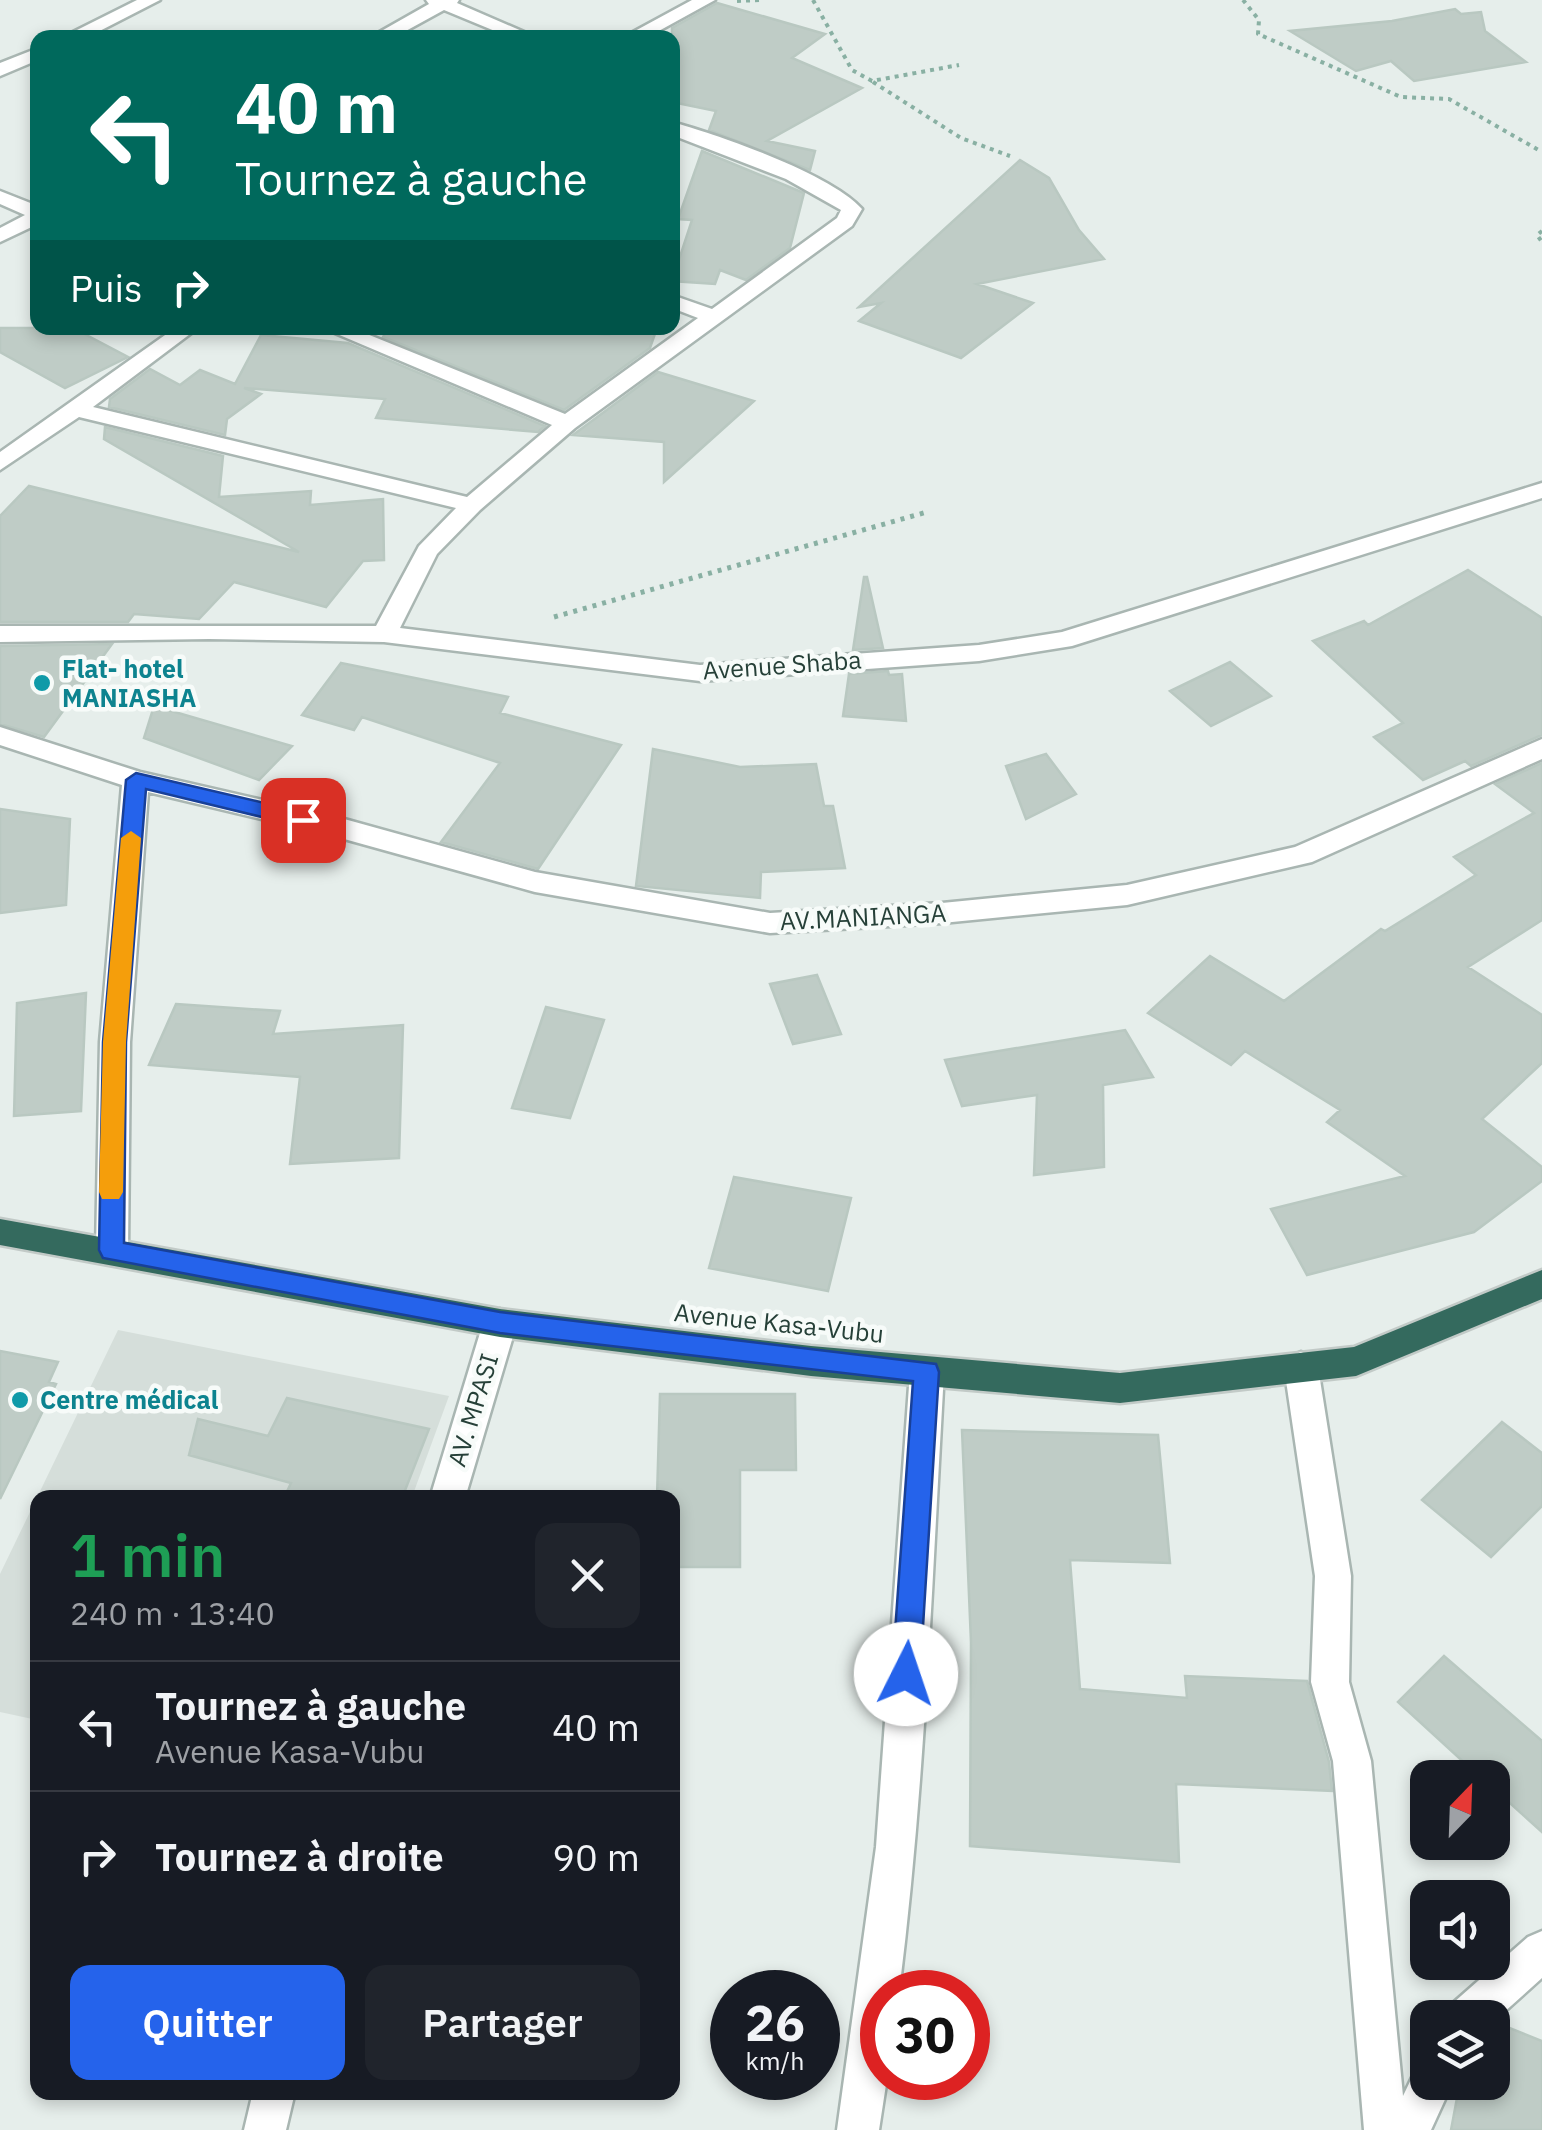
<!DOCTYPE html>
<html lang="fr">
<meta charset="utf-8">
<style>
body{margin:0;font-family:"IBM Plex Sans",sans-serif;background:#20242c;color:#f1f3f6;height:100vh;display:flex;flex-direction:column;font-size:38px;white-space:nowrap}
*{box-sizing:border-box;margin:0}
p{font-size:32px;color:#9ea1a6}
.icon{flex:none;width:55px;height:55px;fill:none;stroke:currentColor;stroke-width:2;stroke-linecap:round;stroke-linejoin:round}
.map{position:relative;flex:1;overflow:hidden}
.side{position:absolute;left:30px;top:1490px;width:650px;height:610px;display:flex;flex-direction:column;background:#171b24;border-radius:20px;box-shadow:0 5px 15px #0003}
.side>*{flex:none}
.top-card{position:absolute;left:30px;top:30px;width:650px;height:305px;border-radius:20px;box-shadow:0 5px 15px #0003;background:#00695c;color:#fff;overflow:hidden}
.needle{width:65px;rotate:23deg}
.tools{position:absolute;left:1410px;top:1760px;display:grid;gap:20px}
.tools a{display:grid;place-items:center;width:100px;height:100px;border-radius:20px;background:#171b24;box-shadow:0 5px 15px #0003;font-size:50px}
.speed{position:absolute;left:710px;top:1970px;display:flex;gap:20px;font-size:50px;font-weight:700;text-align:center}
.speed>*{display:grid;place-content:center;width:130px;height:130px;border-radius:50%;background:#171b24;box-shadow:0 5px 15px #0003;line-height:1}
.speed small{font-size:25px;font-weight:400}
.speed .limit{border:15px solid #d22;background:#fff;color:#111}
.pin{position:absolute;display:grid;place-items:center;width:85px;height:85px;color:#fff;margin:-42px;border-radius:20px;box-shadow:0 5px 15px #0006}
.me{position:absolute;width:110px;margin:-55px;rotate:4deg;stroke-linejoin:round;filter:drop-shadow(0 0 8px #0008)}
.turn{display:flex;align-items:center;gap:35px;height:210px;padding:0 40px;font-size:45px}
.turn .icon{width:130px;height:130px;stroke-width:2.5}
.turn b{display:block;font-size:70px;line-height:85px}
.then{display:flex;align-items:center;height:95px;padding:0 40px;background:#0003;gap:20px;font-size:38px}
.round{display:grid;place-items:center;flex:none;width:105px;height:105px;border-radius:20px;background:#20242c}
.overview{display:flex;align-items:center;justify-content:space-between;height:170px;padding:0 40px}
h1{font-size:60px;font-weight:600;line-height:75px;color:#1e9e55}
.action{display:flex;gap:20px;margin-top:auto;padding:20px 40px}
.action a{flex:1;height:115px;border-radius:20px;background:#2563eb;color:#fff;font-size:40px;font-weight:600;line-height:115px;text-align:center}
.action a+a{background:#20242c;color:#f1f3f6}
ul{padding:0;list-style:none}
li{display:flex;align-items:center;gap:30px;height:130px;padding:0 40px;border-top:2px solid #363941}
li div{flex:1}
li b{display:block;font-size:38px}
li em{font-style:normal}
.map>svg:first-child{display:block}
.built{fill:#d5deda}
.building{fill:#bfccc6;stroke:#b9c8c1;stroke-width:2.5}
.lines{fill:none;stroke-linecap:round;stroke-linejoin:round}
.street-casing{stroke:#a9b6b2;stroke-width:5}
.highway-casing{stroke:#c2cac7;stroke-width:5}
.path-far1{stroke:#89b0a3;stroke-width:4;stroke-dasharray:4 5;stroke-linecap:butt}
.path{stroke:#89b0a3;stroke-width:5;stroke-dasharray:4 6;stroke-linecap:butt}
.street{fill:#fff;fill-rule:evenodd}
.highway{fill:#346a5e;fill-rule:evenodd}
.route{fill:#2563eb;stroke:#184099;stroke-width:2.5}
.slow{fill:#f59e0b}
.culture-dot{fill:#0f9aa8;stroke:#f7fbf9;stroke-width:4}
.labels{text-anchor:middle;stroke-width:9;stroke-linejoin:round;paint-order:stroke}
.street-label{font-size:25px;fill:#264038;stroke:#f7fbf9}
.culture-label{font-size:25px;font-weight:bold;fill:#0d838f;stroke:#f7fbf9;text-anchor:start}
</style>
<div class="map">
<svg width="1542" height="2130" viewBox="0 0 1542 2130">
<rect width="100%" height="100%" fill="#e6eeeb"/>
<path class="built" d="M118 1330 449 1396 412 1497 38 1498 37 1720 0 1712V1574Z"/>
<path class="building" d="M717 3 825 34 792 58 862 88 767 141 815 151 810 170 709 130 716 111 672 102V28Z
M1455 9 1461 14 1481 12 1485 31 1526 62 1414 81 1391 61 1356 71 1290 31 1392 21Z
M702 151 804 193 790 248 746 280 720 270 715 284 672 281 692 220 678 219Z
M1020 160 1049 178 1079 230 1104 259 977 284 1033 303 961 358 859 321 881 303 859 307Z
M0 328H73L128 357 65 388 0 352Z
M388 328H539L609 335 612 328H657L650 348 564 410 383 337Z
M261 335 348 343 545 426 538 432 376 418 385 399 244 388 261 394 227 419 225 435 109 407 110 399 150 369 180 385 200 370 235 384Z
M658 372 754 401 664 482V442L573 435Z
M105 427 223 456 219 497 311 491 310 505 383 499 384 560 363 561 326 607 234 582 199 619 134 614 128 622H0V516L29 486 299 552 104 439Z
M1468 570 1542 618V735L1471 766 1465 761 1423 780 1374 737 1403 723 1313 641 1364 621 1368 625Z
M864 577H867L883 648 853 650Z
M112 644 44 737 0 724V646Z
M1230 662 1271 696 1211 726 1170 691Z
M341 663 508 697 500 713 621 745 538 869 441 842 500 763 362 717 354 730 302 715Z
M888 671 889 675 902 674 906 721 843 716 849 674Z
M154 706 292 746 259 780 144 738Z
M653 749 740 767 816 764 824 806H833L845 868 761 872 760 898 636 886Z
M1046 754 1076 794 1026 819 1006 766Z
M1542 763V920L1468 967 1542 1015V1063L1482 1119 1542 1167V1181L1474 1232 1307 1275 1271 1209 1405 1176 1327 1122 1340 1110 1245 1051 1231 1065 1148 1013 1210 956 1284 1001 1381 929 1385 931 1476 875 1454 857 1534 813 1495 784Z
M0 809 70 819 66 905 0 913Z
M817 975 841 1034 793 1044 770 984Z
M86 993 81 1111 14 1116 17 1003Z
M176 1004 280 1011 273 1034 403 1025 399 1158 290 1164 300 1077 149 1065Z
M546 1007 604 1020 570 1118 512 1108Z
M1125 1030 1153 1077 1103 1085 1104 1167 1034 1175 1037 1095 962 1106 945 1060Z
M734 1177 851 1198 828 1291 709 1268Z
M0 1351 58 1362 49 1382 56 1384 0 1499Z
M660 1394H795L796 1470H740V1567H672V1498H657Z
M287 1398 429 1429 402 1498H284L291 1483 189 1455 198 1419 268 1436Z
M1502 1422 1542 1453V1506L1491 1557 1422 1500Z
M962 1430 1158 1435 1170 1563 1070 1560 1080 1689 1187 1698 1185 1676 1307 1681 1329 1762 1332 1791 1176 1784 1179 1862 970 1846 971 1642Z
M1444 1656 1542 1741V1832L1492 1787V1778H1481L1398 1702Z
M1497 2023 1542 2041V2130H1451L1460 2082H1492V2027Z"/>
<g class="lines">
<g class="street-casing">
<path id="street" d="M137 0H160L86 38H61Z
M426 0H459L457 3 538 38H512L444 10 393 38H369L429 4Z
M692 0H715L646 38H622Z
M38 48V60L0 76V63Z
M672 122C719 135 831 174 862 209L852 226 575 428 480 510 437 554 400 628 700 665 979 645 1062 632 1542 483V498L1072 646 979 661 700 681 384 642 209 639 0 642V626H376L419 546 456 508 79 417 0 470V452L175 328H198L93 407 467 497 552 425 323 328H352L565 414 698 318 672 308V295L712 309 837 218 841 210 786 179 672 135Z
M0 191 38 206V224L0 242V228L25 215 0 204Z
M0 727 140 772 337 817 535 872 770 913 942 903 1127 885 1295 847 1542 739V759L1312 862 1127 905 942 923 770 933 535 892 337 837 148 792 130 1042 128 1250 123 1259 112 1263 101 1259 96 1250 100 1042 122 785 0 745Z
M500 1309 512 1313 517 1323 465 1498H430L483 1323 488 1313Z
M1301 1352 1313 1357 1318 1367 1351 1576 1349 1682 1371 1761 1403 2096 1417 2067 1428 2063V2082H1453L1431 2130H1364L1333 1761 1311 1682 1315 1576 1284 1367 1289 1357Z
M927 1357 939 1362 944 1372C932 1579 925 1787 899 1992H882V2078H887L879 2130H837L876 1847 910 1372 915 1362Z
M1542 1931V1978L1492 2023V2018H1448L1453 2003 1528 1937Z
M253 2092H295L286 2130H244Z"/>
</g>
<g class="highway-casing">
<path id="highway" d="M0 1219 500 1309 811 1346 1120 1373 1354 1347 1542 1270V1299L1356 1376 1120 1403 811 1376 500 1337 0 1245Z"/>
</g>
<path class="path-far1" d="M813 0 852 70 872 81 959 65
M1243 0 1259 20 1258 34 1401 97 1449 99 1542 152
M737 1 761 0
M873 82 961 138 1010 156
M1542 231 1537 235 1542 242"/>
<path class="path" d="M554 617 927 512"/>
<use href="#street" class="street"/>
<use href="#highway" class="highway"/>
</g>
<path class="route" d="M136 773 303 812 314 820 303 827 146 789 126 1042 124 1243 500 1312 936 1364 939 1372 920 1674 916 1684 906 1688 896 1684 892 1674 913 1381 500 1333 103 1258 99 1250 103 1042 126 780Z"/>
<path class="slow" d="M131 831 141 838 126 1042 123 1192 119 1199H102L99 1192 103 1042 121 838Z"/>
<g class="culture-dot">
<circle cx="42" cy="683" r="10"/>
<circle cx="20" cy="1400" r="10"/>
</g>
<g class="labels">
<g class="street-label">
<text transform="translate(782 665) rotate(-4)" y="9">Avenue Shaba</text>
<text transform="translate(863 917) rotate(-3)" y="9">AV.MANIANGA</text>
<text transform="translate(779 1323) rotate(6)" y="9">Avenue Kasa-Vubu</text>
<text transform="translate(473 1410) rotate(-73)" y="9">AV. MPASI</text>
</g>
<g class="culture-label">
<text x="62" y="678">Flat- hotel<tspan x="62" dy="29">MANIASHA</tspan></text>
<text x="40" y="1409">Centre médical</text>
</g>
</g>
</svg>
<div class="tools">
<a><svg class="needle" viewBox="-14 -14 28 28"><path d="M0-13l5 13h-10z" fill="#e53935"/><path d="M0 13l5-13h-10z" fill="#9ea1a6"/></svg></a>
<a><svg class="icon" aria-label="sound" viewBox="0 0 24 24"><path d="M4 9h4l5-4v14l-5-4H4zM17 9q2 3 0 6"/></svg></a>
<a><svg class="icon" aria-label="layers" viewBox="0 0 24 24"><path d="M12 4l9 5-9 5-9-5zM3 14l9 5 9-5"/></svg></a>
</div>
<div class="speed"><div>26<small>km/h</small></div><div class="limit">30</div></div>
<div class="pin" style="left:303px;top:820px;background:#d93025"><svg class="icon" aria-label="arrive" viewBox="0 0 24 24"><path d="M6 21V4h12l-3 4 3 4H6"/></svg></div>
<svg class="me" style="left:906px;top:1674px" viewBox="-20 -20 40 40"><circle r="19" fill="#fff"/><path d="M0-13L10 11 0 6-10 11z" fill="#2563eb"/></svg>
<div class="top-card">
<div class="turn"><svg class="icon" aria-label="left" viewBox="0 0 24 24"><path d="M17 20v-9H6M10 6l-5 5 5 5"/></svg><div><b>40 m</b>Tournez à gauche</div></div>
<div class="then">Puis<svg class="icon" aria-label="right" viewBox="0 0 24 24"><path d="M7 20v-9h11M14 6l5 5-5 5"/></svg></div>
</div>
<section class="side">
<div class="overview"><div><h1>1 min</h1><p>240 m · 13:40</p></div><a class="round"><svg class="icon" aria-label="close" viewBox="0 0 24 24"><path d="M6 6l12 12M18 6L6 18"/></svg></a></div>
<ul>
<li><svg class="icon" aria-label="left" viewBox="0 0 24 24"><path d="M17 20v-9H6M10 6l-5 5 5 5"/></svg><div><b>Tournez à gauche</b><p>Avenue Kasa-Vubu</p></div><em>40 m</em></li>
<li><svg class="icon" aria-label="right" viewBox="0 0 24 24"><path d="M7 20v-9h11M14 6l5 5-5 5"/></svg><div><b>Tournez à droite</b></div><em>90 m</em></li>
</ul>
<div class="action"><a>Quitter</a><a>Partager</a></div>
</section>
</div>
